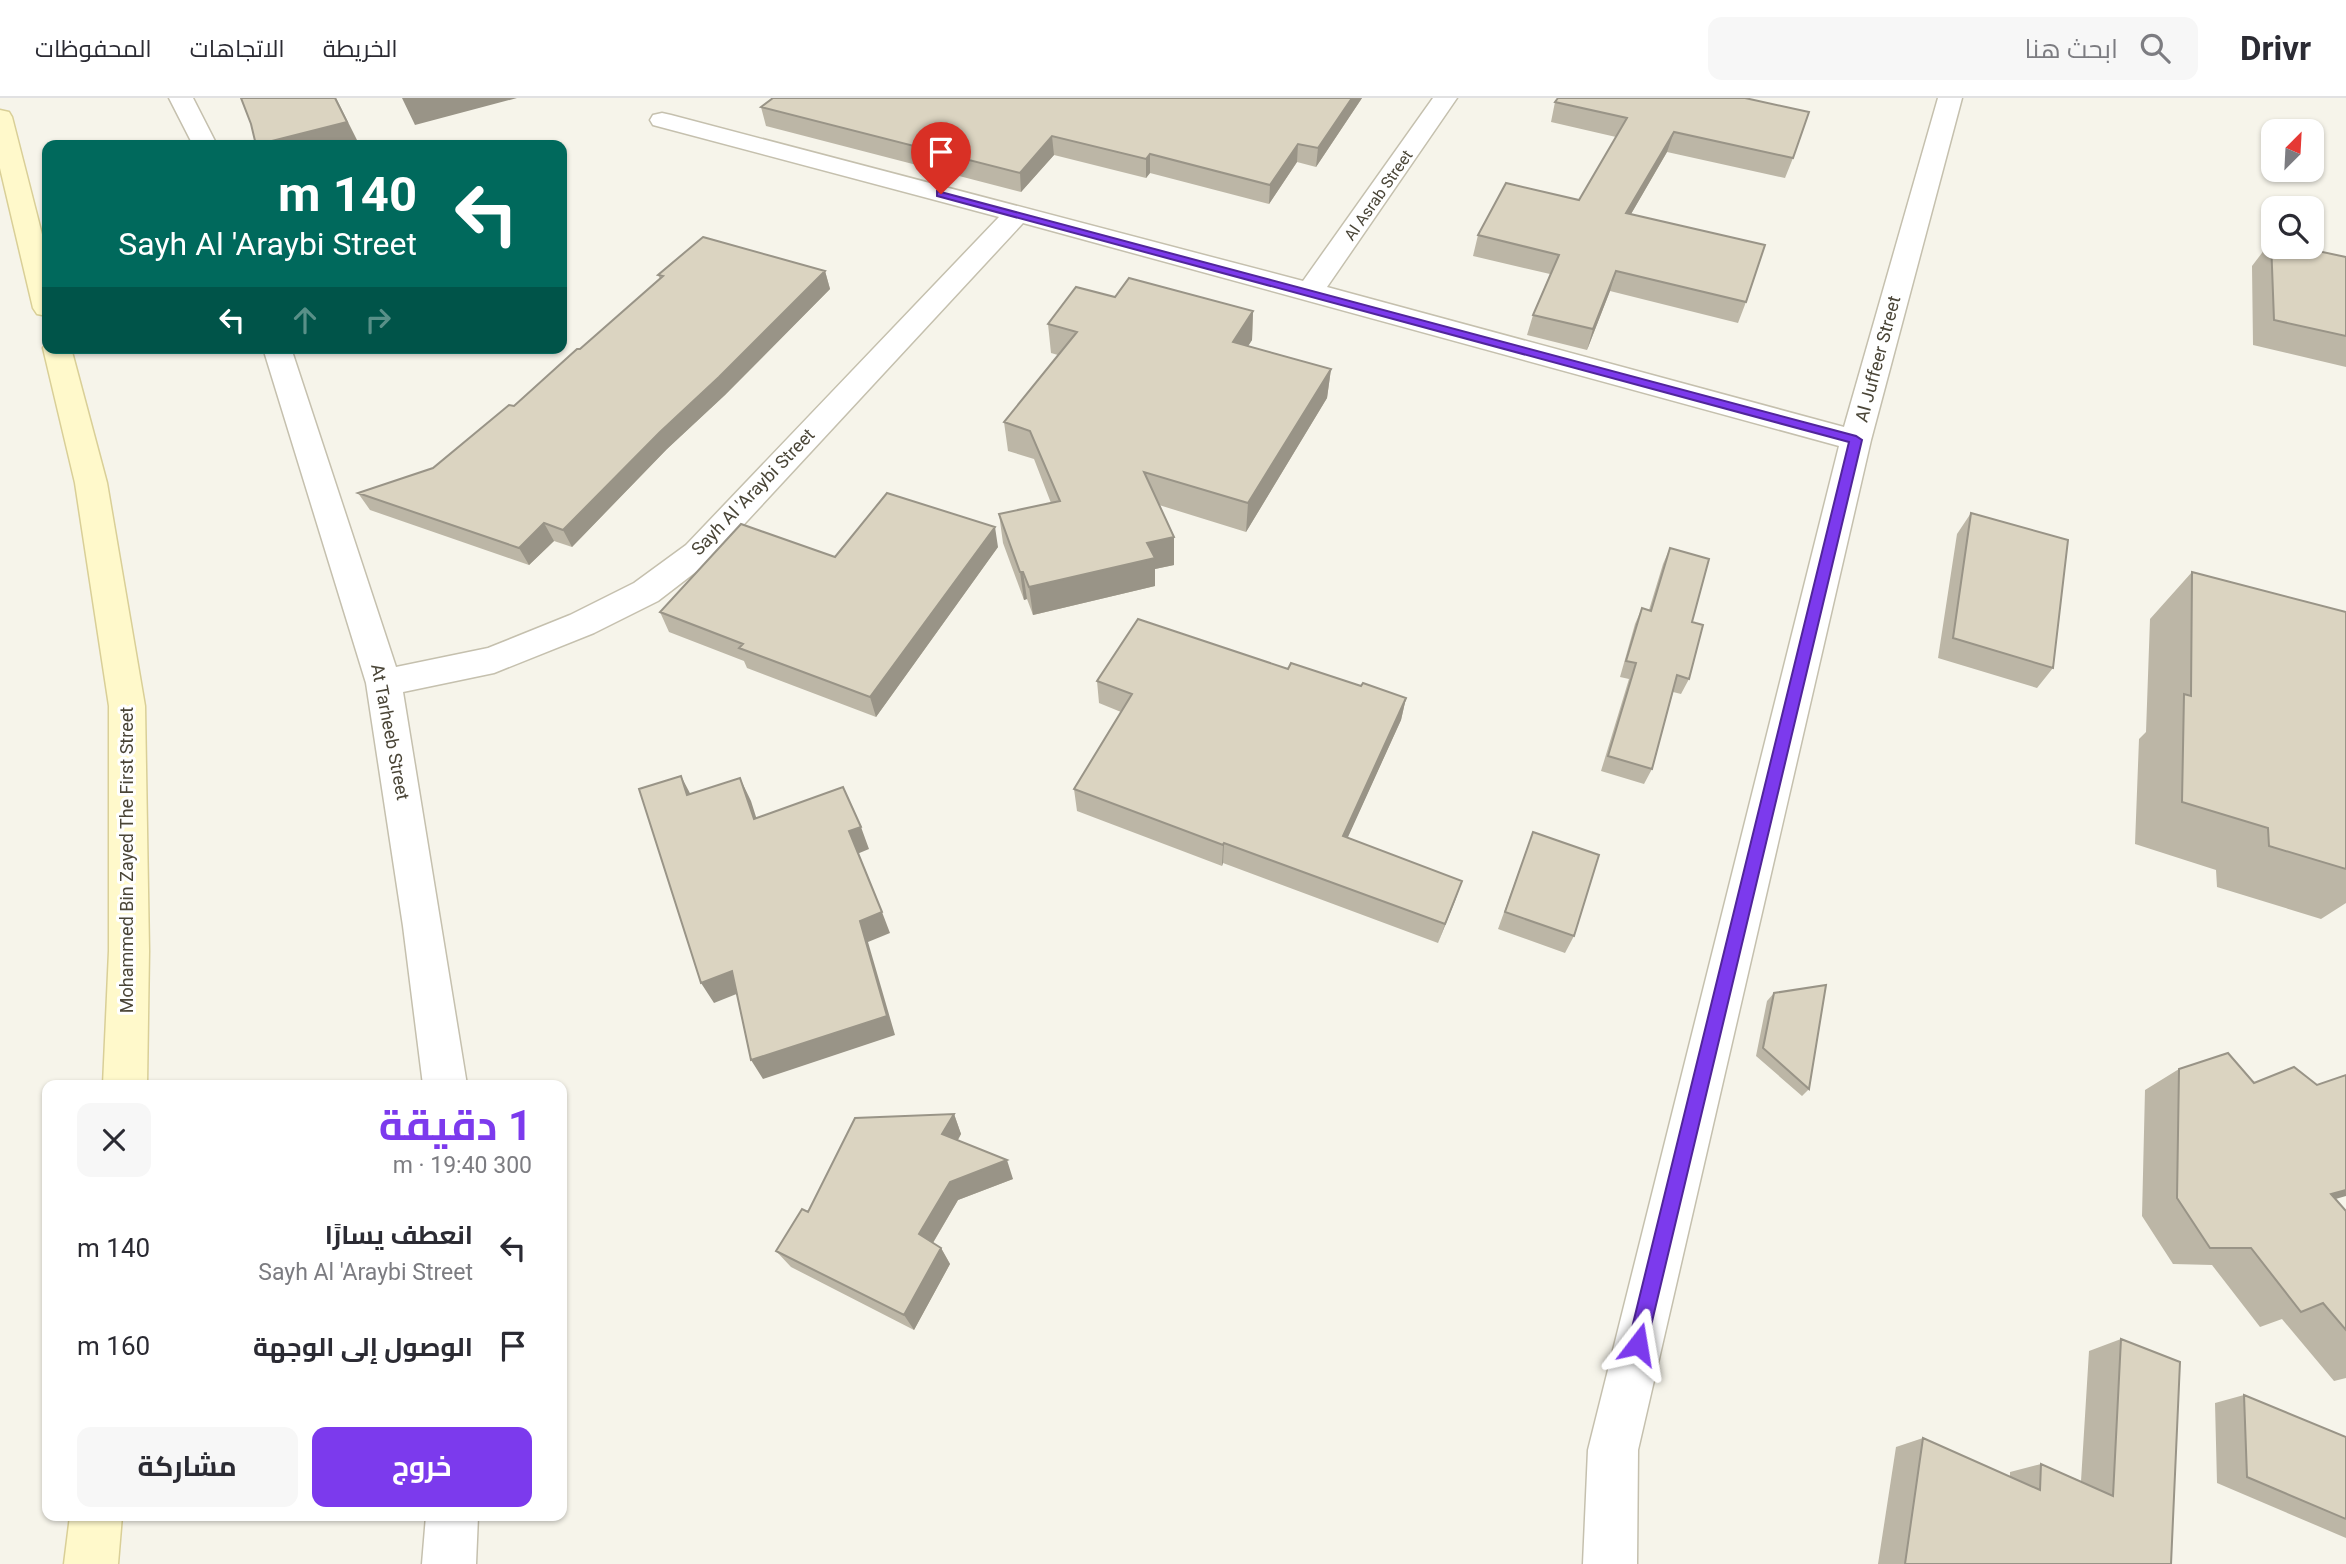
<!DOCTYPE html>
<html lang="ar">
<meta charset="utf-8">
<style>
body{margin:0;font-family:Roboto,Cairo,sans-serif;background:#f7f7f7;color:#2b2b33;direction:rtl;height:100vh;display:flex;flex-direction:column;font-size:26px;white-space:nowrap}
*{box-sizing:border-box;margin:0}
p{font-size:23px;color:#7c7c81}
.icon{flex:none;width:38px;height:38px;fill:none;stroke:currentColor;stroke-width:2;stroke-linecap:round;stroke-linejoin:round}
.map{position:relative;flex:1;overflow:hidden;direction:ltr}
.panel{position:absolute;left:42px;top:982px;width:525px;height:441px;display:flex;flex-direction:column;background:#fff;border-radius:14px;box-shadow:0 2px 5px #0004;direction:rtl}
.panel>*{flex:none}
.banner{position:absolute;left:42px;top:42px;width:525px;height:214px;border-radius:14px;box-shadow:0 2px 5px #0004;direction:rtl;background:#00695c;color:#fff;overflow:hidden}
.needle{width:46px;rotate:24deg}
.buttons{position:absolute;left:2261px;top:21px;display:grid;gap:14px}
.buttons a{display:grid;place-items:center;width:63px;height:63px;border-radius:14px;background:#fff;box-shadow:0 2px 5px #0004;font-size:35px}
.pin{position:absolute;display:grid;place-items:center;width:60px;height:60px;color:#fff;margin:-72px -30px;border-radius:50% 50% 50% 0;rotate:-45deg;box-shadow:0 0 7px #0007}
.pin .icon{rotate:45deg}
.me{position:absolute;width:77px;margin:-38px;rotate:14deg;stroke-linejoin:round;filter:drop-shadow(0 0 5px #0008)}
.turn{display:flex;align-items:center;gap:24px;height:147px;padding:0 35px;font-size:32px}
.turn .icon{width:91px;height:91px;stroke-width:2.5}
.turn b{display:block;font-size:49px;line-height:60px}
.lanes{display:flex;align-items:center;height:66px;padding:0 35px;background:#0003;justify-content:center;gap:35px;direction:ltr}
.lanes .off{opacity:.35}
.round{display:grid;place-items:center;flex:none;width:74px;height:74px;border-radius:14px;background:#f7f7f7}
.summary{display:flex;align-items:center;justify-content:space-between;height:119px;padding:0 35px}
h1{font-size:42px;font-weight:700;line-height:52px;color:#7c3aed}
.primary-button{display:flex;gap:14px;margin-top:auto;padding:14px 35px}
.primary-button a{flex:1;height:80px;border-radius:14px;background:#7c3aed;color:#fff;font-size:28px;font-weight:700;line-height:80px;text-align:center}
.primary-button a+a{background:#f7f7f7;color:#2b2b33}
ul{padding:0;list-style:none}
li{display:flex;align-items:center;gap:21px;height:98px;padding:0 35px}
li div{flex:1}
li b{display:block;font-size:26px}
li em{font-style:normal}
header{display:flex;align-items:center;gap:42px;box-sizing:border-box;height:98px;padding:0 35px;background:#fff;border-bottom:2px solid #e1e1e2}
header strong{font-size:33px}
nav{display:flex;gap:38px;margin-inline-start:auto;font-size:24px}
.search{width:490px;height:63px;background:#f7f7f7;display:flex;align-items:center;gap:18px;box-sizing:border-box;padding:0 24px;border-radius:14px;color:#7c7c81;font-size:26px}
.map>svg:first-child{display:block}
.lines{fill:none;stroke-linecap:round;stroke-linejoin:round}
.minor-casing{stroke:#c5c0ae;stroke-width:3}
.secondary-casing{stroke:#d9cf97;stroke-width:3}
.minor{fill:#fff;fill-rule:evenodd}
.secondary{fill:#fff9cb;fill-rule:evenodd}
.wall{fill:#bcb6a6}
.shaded-wall{fill:#999487}
.building{fill:#dbd4c1;stroke:#999487;stroke-width:2}
.route{fill:#7c3aed;stroke:#51269a;stroke-width:2}
.labels{text-anchor:middle;stroke-width:6;stroke-linejoin:round;paint-order:stroke}
.far-street-label{font-size:16px;fill:#4a4537;stroke:#fff}
.street-label{font-size:18px;fill:#4a4537;stroke:#fff}
</style>
<header>
<strong>Drivr</strong>
<div class="search"><svg class="icon" aria-label="search" viewBox="0 0 24 24"><circle cx="10" cy="10" r="6"/><path d="M15 15l6 6"/></svg>ابحث هنا</div>
<nav><a>الخريطة</a><a>الاتجاهات</a><a>المحفوظات</a></nav>
</header>
<div class="map">
<svg width="2346" height="1466" viewBox="0 0 2346 1466">
<rect width="100%" height="100%" fill="#f6f4ea"/>
<g class="lines">
<g class="minor-casing">
<path id="minor" d="M169 0H193L217 47H193Z
M1433 0H1457L1327 189 1844 329 1938 0H1962L1871 342 1638 1352 1637 1466H1583L1588 1352 1839 348 1023 125 710 463 658 503 594 535 494 575 403 594 467 987H423L403 828 366 585 263 250H291L396 569 488 550 570 517 634 485 686 447 999 119 653 27 650 22 653 17 662 15 671 17 1303 183Z
M426 1418H478L476 1466H422Z"/>
</g>
<g class="secondary-casing">
<path id="secondary" d="M0 12 9 14 12 19 47 156V218L37 216 33 210 0 70Z
M47 244V250H71L107 385 145 608 149 853 147 987H103L109 853V608L75 385 43 250Z
M70 1418H122L118 1466H64Z"/>
</g>
<use href="#minor" class="minor"/>
<use href="#secondary" class="secondary"/>
</g>
<path class="wall" d="M773 0H1362L1316 69 1297 64 1269 106 1150 75 1146 80 1054 57 1021 94 766 28 761 9Z
M1558 0 1793 60 1785 80 1667 54 1631 116 1746 204 1738 225 1610 193 1587 252 1527 237 1533 217 1550 176 1473 158 1478 137 1579 102 1616 39 1551 24 1555 4Z
M2271 143 2346 159V269L2253 247 2252 168Z
M825 173 830 191 725 297 667 351 572 449 554 443 529 467 370 412 358 395 433 370 514 308 580 251 660 181 658 177Z
M1115 199 1253 213 1252 242 1248 248 1331 271 1327 300 1246 434 1159 407 1174 439V467L1155 471V488L1033 517 1027 501 1024 502 1003 445 999 416 1051 405 1034 361 1008 353 1004 324 1058 257 1051 255 1048 226Z
M1971 415 2053 570 2037 590 1938 560 1957 436Z
M998 449 876 619 747 570 744 563 669 534 660 514 835 459Z
M1670 450 1692 524 1689 581 1681 596 1673 594 1652 671 1644 686 1601 673 1629 581 1620 579 1635 526 1642 510 1649 512 1663 466Z
M2192 474 2346 514V805L2321 821 2217 789 2216 772 2135 746 2139 641 2146 634 2150 521Z
M1288 571 1406 600 1401 622 1347 740 1462 783 1438 845 1223 765 1222 768 1077 713 1074 691 1121 614 1099 605 1097 583Z
M1533 734 1574 838 1565 855 1498 831Z
M1774 895 1809 991 1802 998 1756 958 1767 903Z
M2179 971 2335 1101 2346 1113V1280L2334 1283 2282 1221 2260 1229 2212 1167 2173 1166 2142 1118 2145 992Z
M954 1016 961 1036 958 1042 1013 1081 958 1102 933 1145 941 1150 950 1166 914 1232 791 1169 776 1153Z
M2121 1241 2171 1466H1878L1896 1349 1923 1340 2010 1379V1374L2041 1366 2081 1383 2089 1253Z
M2244 1297 2346 1339V1440L2217 1385 2215 1305Z"/>
<path class="shaded-wall" d="M336 0 357 42 337 47H256Z
M402 0H517L415 27Z
M1352 0H1362L1316 69 1318 50Z
M1674 34 1667 54 1620 135 1626 115Z
M1052 38 1054 57 1021 94 1020 75Z
M1298 46 1297 64 1269 106 1270 87Z
M1150 56V75L1146 80V61Z
M825 173 830 191 725 297 667 351 572 449 563 432 660 334Z
M1616 173 1610 193 1587 252 1593 231Z
M1253 213 1252 242 1232 273 1233 244Z
M1331 271 1327 300 1246 434 1248 405Z
M544 425 554 443 529 467 519 450Z
M995 429 998 449 876 619 870 599Z
M1174 439V467L1155 471V488L1033 517 1029 489 1147 445Z
M1020 474H1023L1027 501 1024 502Z
M1406 600 1401 622 1339 759 1343 738Z
M681 678 693 701 687 697Z
M740 680 751 703 764 744 754 721Z
M861 729 869 751 857 756 849 733Z
M1224 745 1223 765 1222 768 1223 747Z
M1462 783 1455 803 1438 845 1445 826Z
M882 814 890 835 868 844 895 937 763 981 751 962 860 823Z
M732 873 744 893 714 905 701 885Z
M954 1016 961 1036 950 1055 942 1036Z
M1007 1062 1013 1081 958 1102 928 1153 919 1136 950 1084Z
M2346 1092V1098L2290 1114 2331 1096Z
M941 1150 950 1166 914 1232 904 1217Z"/>
<path class="building" d="M241 0H335L347 24 256 47 251 26Z
M773 0H1352L1318 50 1298 46 1270 87 1150 56 1146 61 1052 38 1020 75 761 9Z
M1558 0H1745L1809 14 1793 60 1674 34 1626 115 1765 147 1746 204 1616 173 1593 231 1533 217 1559 157 1478 137 1506 85 1579 102 1627 20 1555 4Z
M703 139 825 173 719 279 660 334 563 432 544 425 519 450 358 395 433 370 509 307 514 308 577 251H580L663 178 658 177Z
M2271 143H2273V149H2299L2346 159V238L2274 222Z
M1129 180 1253 213 1233 244 1331 271 1248 405 1144 374 1174 439 1147 445 1155 460 1029 489 1023 474H1020L999 416 1060 403 1030 333 1004 324 1077 234 1048 226 1076 189 1115 199Z
M887 395 995 429 870 599 739 550 743 546 660 514 741 426 835 459Z
M1971 415 2068 442 2053 570 1953 540Z
M1670 450 1709 461 1692 524 1703 527 1689 581 1677 577 1652 671 1608 658 1636 565 1626 563 1642 510 1651 513Z
M2192 474 2346 514V771L2269 748 2268 730 2182 704 2184 596 2191 598Z
M1138 521 1288 571 1291 565 1361 588 1363 585 1406 600 1343 738 1462 783 1445 826 1224 745 1223 747 1074 691 1132 596 1097 583Z
M681 678 687 697 740 680 754 721 843 689 861 729 849 733 882 814 860 823 887 918 751 962 732 873 701 885 639 691Z
M1533 734 1599 757 1574 838 1505 814Z
M1826 887 1809 991 1763 950 1774 895Z
M2228 955 2254 985 2294 969 2317 987 2346 977V1092L2331 1096 2346 1113V1232L2323 1205 2301 1214 2251 1150H2210L2177 1100 2179 971Z
M954 1016 942 1036 1007 1062 950 1084 919 1136 941 1150 904 1217 776 1153 802 1111 808 1114 855 1020Z
M2121 1241 2180 1264 2171 1466H1905L1923 1340 2040 1392 2041 1366 2113 1398Z
M2244 1297 2346 1339V1421L2247 1379Z"/>
<path class="route" d="M937 93 1856 338 1862 342 1645 1253 1638 1256 1631 1253 1628 1246 1849 344 937 98Z"/>
<g class="labels">
<g class="far-street-label">
<text transform="translate(1378 97) rotate(-55)" y="6">Al Asrab Street</text>
</g>
<g class="street-label">
<text transform="translate(1878 261) rotate(-75)" y="6">Al Juffeer Street</text>
<text transform="translate(753 394) rotate(-46)" y="6">Sayh Al 'Araybi Street</text>
<text transform="translate(390 634) rotate(79)" y="6">At Tarheeb Street</text>
<text transform="translate(127 762) rotate(-90)" y="6">Mohammed Bin Zayed The First Street</text>
</g>
</g>
</svg>
<div class="buttons">
<a><svg class="needle" viewBox="-14 -14 28 28"><path d="M0-13l5 13h-10z" fill="#e53935"/><path d="M0 13l5-13h-10z" fill="#7c7c81"/></svg></a>
<a><svg class="icon" aria-label="search" viewBox="0 0 24 24"><circle cx="10" cy="10" r="6"/><path d="M15 15l6 6"/></svg></a>
</div>
<div class="pin" style="left:941px;top:96px;background:#d93025"><svg class="icon" aria-label="arrive" viewBox="0 0 24 24"><path d="M6 21V4h12l-3 4 3 4H6"/></svg></div>
<svg class="me" style="left:1638px;top:1246px" viewBox="-20 -20 40 40"><path d="M0-17L14 15 0 8-14 15z" fill="#7c3aed" stroke="#fff" stroke-width="4"/></svg>
<div class="banner">
<div class="turn"><svg class="icon" aria-label="left" viewBox="0 0 24 24"><path d="M17 20v-9H6M10 6l-5 5 5 5"/></svg><div><b>140 m</b>Sayh Al 'Araybi Street</div></div>
<div class="lanes"><svg class="icon" aria-label="left" viewBox="0 0 24 24"><path d="M17 20v-9H6M10 6l-5 5 5 5"/></svg><svg class="icon off" aria-label="ahead" viewBox="0 0 24 24"><path d="M12 20V5M6 11l6-6 6 6"/></svg><svg class="icon off" aria-label="right" viewBox="0 0 24 24"><path d="M7 20v-9h11M14 6l5 5-5 5"/></svg></div>
</div>
<section class="panel">
<div class="summary"><div><h1>1 دقيقة</h1><p>300 m · 19:40</p></div><a class="round"><svg class="icon" aria-label="close" viewBox="0 0 24 24"><path d="M6 6l12 12M18 6L6 18"/></svg></a></div>
<ul>
<li><svg class="icon" aria-label="left" viewBox="0 0 24 24"><path d="M17 20v-9H6M10 6l-5 5 5 5"/></svg><div><b>انعطف يسارًا</b><p>Sayh Al 'Araybi Street</p></div><em>140 m</em></li>
<li><svg class="icon" aria-label="arrive" viewBox="0 0 24 24"><path d="M6 21V4h12l-3 4 3 4H6"/></svg><div><b>الوصول إلى الوجهة</b></div><em>160 m</em></li>
</ul>
<div class="primary-button"><a>خروج</a><a>مشاركة</a></div>
</section>
</div>
